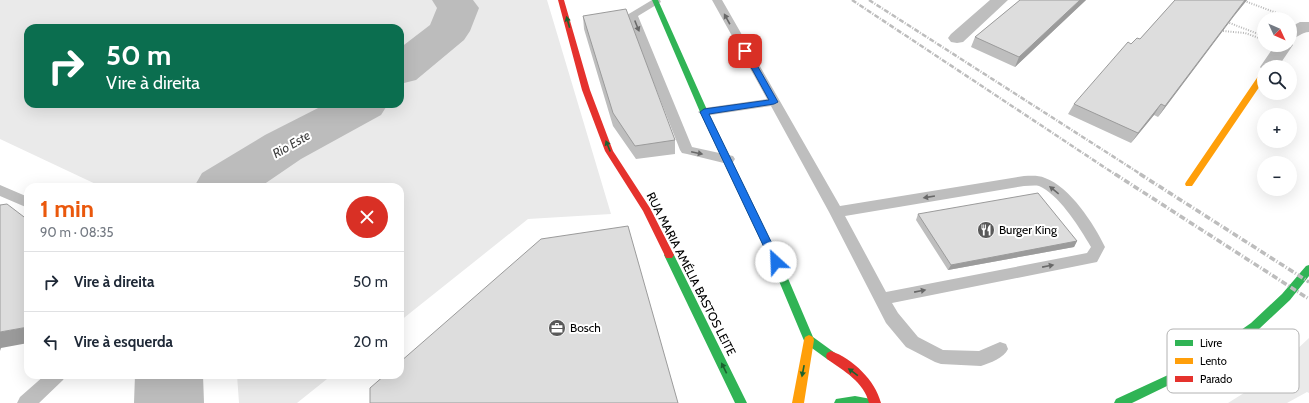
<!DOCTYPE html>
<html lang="pt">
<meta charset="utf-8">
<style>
body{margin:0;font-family:Cabin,sans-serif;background:#f2f2f3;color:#1f2937;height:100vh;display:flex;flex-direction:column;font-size:15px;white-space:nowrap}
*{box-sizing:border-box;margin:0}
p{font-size:13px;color:#747a83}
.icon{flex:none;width:22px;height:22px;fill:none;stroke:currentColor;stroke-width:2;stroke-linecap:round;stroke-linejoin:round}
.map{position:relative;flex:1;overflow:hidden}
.drawer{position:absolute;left:24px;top:183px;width:380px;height:196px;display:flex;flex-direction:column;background:#fff;border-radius:12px;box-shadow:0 4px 16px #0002}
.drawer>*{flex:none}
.guide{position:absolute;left:24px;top:24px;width:380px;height:84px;border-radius:12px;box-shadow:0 4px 16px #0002;background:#0b6e4f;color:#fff;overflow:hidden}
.needle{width:26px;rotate:134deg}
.tools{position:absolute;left:1257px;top:12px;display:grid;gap:8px}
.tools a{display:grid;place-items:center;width:40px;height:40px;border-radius:50%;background:#fff;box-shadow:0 4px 16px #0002;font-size:20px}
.pin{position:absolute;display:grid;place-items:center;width:34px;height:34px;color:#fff;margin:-17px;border-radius:8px;box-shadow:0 2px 6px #0006}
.me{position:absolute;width:44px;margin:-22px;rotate:335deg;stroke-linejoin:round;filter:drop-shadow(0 0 3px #0008)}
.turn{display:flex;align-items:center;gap:14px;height:84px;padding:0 16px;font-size:18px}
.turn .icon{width:52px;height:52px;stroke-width:2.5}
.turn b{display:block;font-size:28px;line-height:34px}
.round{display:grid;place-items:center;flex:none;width:42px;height:42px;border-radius:21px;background:#f2f2f3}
.head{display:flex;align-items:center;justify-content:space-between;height:68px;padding:0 16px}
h1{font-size:24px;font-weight:700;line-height:30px;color:#ea580c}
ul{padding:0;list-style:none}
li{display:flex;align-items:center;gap:12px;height:60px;padding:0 16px;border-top:1px solid #e0e1e3}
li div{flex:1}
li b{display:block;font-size:15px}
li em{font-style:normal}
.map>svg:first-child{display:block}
.green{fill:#eaeaea;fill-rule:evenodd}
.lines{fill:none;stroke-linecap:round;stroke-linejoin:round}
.river{fill:#bcbcbc;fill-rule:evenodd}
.path{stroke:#b8b8b8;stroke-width:2;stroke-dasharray:1 1.5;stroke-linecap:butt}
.lane{fill:#bebebe;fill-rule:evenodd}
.street{fill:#bebebe;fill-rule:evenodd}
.fast{fill:#30b455;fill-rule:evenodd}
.slow{fill:#ff9f0a;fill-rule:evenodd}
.jam{fill:#e5322d;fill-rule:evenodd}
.rail-far1{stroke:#bdbdbd;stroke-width:2.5;stroke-dasharray:5 1.5 1 1.5;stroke-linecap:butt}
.rail{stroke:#bdbdbd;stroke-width:3.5;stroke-dasharray:6 2 1 2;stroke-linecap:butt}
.wall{fill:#bebebe}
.shaded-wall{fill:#9b9b9b}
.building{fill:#ddd;stroke:#9b9b9b}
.oneway{fill:#686868}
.oneway2{fill:#1a632f}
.route{fill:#1a73e8;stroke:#114b97}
.labels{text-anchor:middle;stroke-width:4;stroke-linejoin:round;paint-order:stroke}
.poi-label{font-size:12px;fill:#000;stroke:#fff;text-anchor:start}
.street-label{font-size:12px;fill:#000;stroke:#fff}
.water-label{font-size:13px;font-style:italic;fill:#414141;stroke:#fff}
.key{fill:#fff;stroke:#b2b2b2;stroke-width:1}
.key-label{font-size:11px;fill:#000}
</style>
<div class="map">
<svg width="1309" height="403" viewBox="0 0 1309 403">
<rect width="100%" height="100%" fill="#fff"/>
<path class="green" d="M0 0H547L611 214 528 219 400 321V187H102L0 139ZM28 28H400V104H28Z
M1309 338V393L1307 392 1287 403H1228L1263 381Z
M237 375H332L297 403H239Z"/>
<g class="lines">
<path class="river" d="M432 0H473L479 8 470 31 464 40 416 80 400 84V48L430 25 437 8Z
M326 104H388L381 115 301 159 260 187H194L202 173 265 135Z
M135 375H203L204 403H134Z"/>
<path class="path" d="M1242 0 1282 15
M1227 22 1261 35
M1223 31 1245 33 1259 38"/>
<path class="lane" d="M652 0H660L661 2 638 16 692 147 733 156 735 159 733 162 728 164 687 154 682 153 680 150 627 15Z
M712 0H722L840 206 1024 176C1031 176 1038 175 1045 178 1070 187 1094 224 1105 247L1097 262 892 303 898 313 918 337 943 350 979 351 1000 342 1006 344 1008 349C1004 358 990 363 981 366L941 364 935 362 906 347 886 323 829 212 771 106 704 116 698 112 704 108 767 99ZM1024 186C1029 186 1035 185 1039 186 1058 194 1078 225 1088 242L1091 247 1087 253 886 292 845 216Z
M0 185 28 197V208L0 196Z
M45 375H66L63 380 39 403H17L20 397Z"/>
<path class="street" d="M990 0H1008L963 42 957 43 951 42 948 38 951 34Z
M1300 22H1309V32C1302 32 1297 38 1290 40V27Z
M1290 41 1293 45 1278 67H1264V71H1263L1260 67 1275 45H1290Z"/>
<path class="fast" d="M652 0H658L708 112 781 262 813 337 835 353 836 356 835 359 831 361 827 359 805 343 771 262 700 112Z
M669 251 672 252 674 255 747 403H735L664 255 666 252Z
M1309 265V276L1290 300 1259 329 1202 369 1132 403H1114L1116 399 1194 363 1251 323 1282 294 1306 266Z
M855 396 871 399 873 403H834L836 399Z"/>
<path class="slow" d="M1261 72H1264V80L1192 186H1186L1185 184 1186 182Z
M809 335 813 337 814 340 804 403H792L804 340 805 337Z"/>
<path class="jam" d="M558 0H564L590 90 613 151 650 208 674 255 672 258H666L643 211 605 151 582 90Z
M831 351C853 359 875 380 881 403H869C864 382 844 371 827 359L826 356 827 353Z"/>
<path class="rail-far1" d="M852 0 1116 175
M869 0 1142 175"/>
<path class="rail" d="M1115 174 1309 299
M1140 174 1309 282"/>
</g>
<path class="wall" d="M1020 0H1086L1015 67 971 47 975 37Z
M1175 0H1247L1234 16 1158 117 1154 115 1131 143 1068 114 1074 104 1131 44 1140 39Z
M583 16 675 140V154L636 159 613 126 584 29Z
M918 214 1077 241 1074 247 948 270 916 220Z"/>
<path class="shaded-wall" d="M1080 0H1086L1015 67 1019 57Z
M1245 0H1247L1234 16 1158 117 1165 106Z
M1161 104 1154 115 1131 143 1138 133Z
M1077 241 1074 247 948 270 951 265Z
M28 327V343L1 348 0 351V332Z"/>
<path class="building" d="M1020 0H1080L1019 57 975 37Z
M1175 0H1245L1165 106 1161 104 1138 133 1074 104 1128 42 1131 44 1137 38 1140 39Z
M626 9 675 140 635 146 613 113 583 16Z
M1038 193 1077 241 951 265 918 214Z
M7 204 28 220V327L0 332V205Z
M628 226 678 403H370V388L385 375H400V362L541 239Z"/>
<defs><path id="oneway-solid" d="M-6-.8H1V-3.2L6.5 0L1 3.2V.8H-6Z"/></defs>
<g class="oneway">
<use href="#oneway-solid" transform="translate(727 19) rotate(-119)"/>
<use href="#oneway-solid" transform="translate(637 26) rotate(68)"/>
<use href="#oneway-solid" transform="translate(697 153) rotate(12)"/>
<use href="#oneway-solid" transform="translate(1054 190) rotate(-141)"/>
<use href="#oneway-solid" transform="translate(929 197) rotate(171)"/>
<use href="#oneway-solid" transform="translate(1048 266) rotate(-11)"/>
<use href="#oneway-solid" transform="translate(920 291) rotate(-11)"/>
</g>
<g class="oneway2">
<use href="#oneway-solid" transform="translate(568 22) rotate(-106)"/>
<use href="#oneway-solid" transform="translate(608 146) rotate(-112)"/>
<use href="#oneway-solid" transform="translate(724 368) rotate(-116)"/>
<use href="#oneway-solid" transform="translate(803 371) rotate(101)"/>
<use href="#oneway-solid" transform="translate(853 372) rotate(-144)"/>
</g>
<path class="route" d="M743 49 749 51 778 102 774 104 709 114 781 262 776 266 771 262 700 112 704 109 769 100 742 51Z"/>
<defs>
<g id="restaurant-disc" transform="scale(0.9)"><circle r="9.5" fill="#595959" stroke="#fff"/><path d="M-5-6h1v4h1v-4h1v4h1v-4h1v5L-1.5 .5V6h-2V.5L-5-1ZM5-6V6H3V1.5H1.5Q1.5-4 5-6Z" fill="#fff"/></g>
<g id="office-disc" transform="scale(0.9)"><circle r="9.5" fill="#595959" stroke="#fff"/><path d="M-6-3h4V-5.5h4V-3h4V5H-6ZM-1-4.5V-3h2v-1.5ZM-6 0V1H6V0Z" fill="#fff"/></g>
</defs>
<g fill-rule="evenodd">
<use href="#restaurant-disc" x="986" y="230"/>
<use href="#office-disc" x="557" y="328"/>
</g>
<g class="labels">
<g class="poi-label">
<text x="999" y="234">Burger King</text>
<text x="570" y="332">Bosch</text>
</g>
<g class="street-label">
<text transform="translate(691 274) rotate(63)" y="4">RUA MARIA AMÉLIA BASTOS LEITE</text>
</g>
<g class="water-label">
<text transform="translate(291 144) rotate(-30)" y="5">Rio Este</text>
</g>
</g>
<rect x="1167" y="329" width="132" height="64" rx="6" class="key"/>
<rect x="1175" y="340" width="18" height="6" fill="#30b455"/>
<rect x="1175" y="358" width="18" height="6" fill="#ff9f0a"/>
<rect x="1175" y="376" width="18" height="6" fill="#e5322d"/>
<g class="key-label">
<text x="1200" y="347">Livre</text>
<text x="1200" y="365">Lento</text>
<text x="1200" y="383">Parado</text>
</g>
</svg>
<div class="tools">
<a><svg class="needle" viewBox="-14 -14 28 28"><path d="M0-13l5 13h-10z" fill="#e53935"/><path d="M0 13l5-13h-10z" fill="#747a83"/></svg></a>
<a><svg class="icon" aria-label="search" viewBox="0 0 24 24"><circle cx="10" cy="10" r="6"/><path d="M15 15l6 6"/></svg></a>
<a>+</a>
<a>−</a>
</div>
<div class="pin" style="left:745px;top:51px;background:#d93025"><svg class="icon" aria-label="arrive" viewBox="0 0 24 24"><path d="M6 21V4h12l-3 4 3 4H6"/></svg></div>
<svg class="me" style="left:776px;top:262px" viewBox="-20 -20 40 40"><circle r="19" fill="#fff"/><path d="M0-13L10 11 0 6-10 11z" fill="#1a73e8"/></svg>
<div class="guide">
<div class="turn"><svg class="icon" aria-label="right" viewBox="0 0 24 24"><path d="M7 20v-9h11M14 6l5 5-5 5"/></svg><div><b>50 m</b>Vire à direita</div></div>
</div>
<section class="drawer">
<div class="head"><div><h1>1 min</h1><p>90 m · 08:35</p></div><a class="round" style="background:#d93025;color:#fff"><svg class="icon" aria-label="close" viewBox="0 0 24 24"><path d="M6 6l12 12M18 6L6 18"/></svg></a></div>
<ul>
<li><svg class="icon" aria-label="right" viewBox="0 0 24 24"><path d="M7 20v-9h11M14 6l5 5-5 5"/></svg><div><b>Vire à direita</b></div><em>50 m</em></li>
<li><svg class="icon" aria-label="left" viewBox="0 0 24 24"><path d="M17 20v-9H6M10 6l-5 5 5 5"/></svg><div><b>Vire à esquerda</b></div><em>20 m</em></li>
</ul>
</section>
</div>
